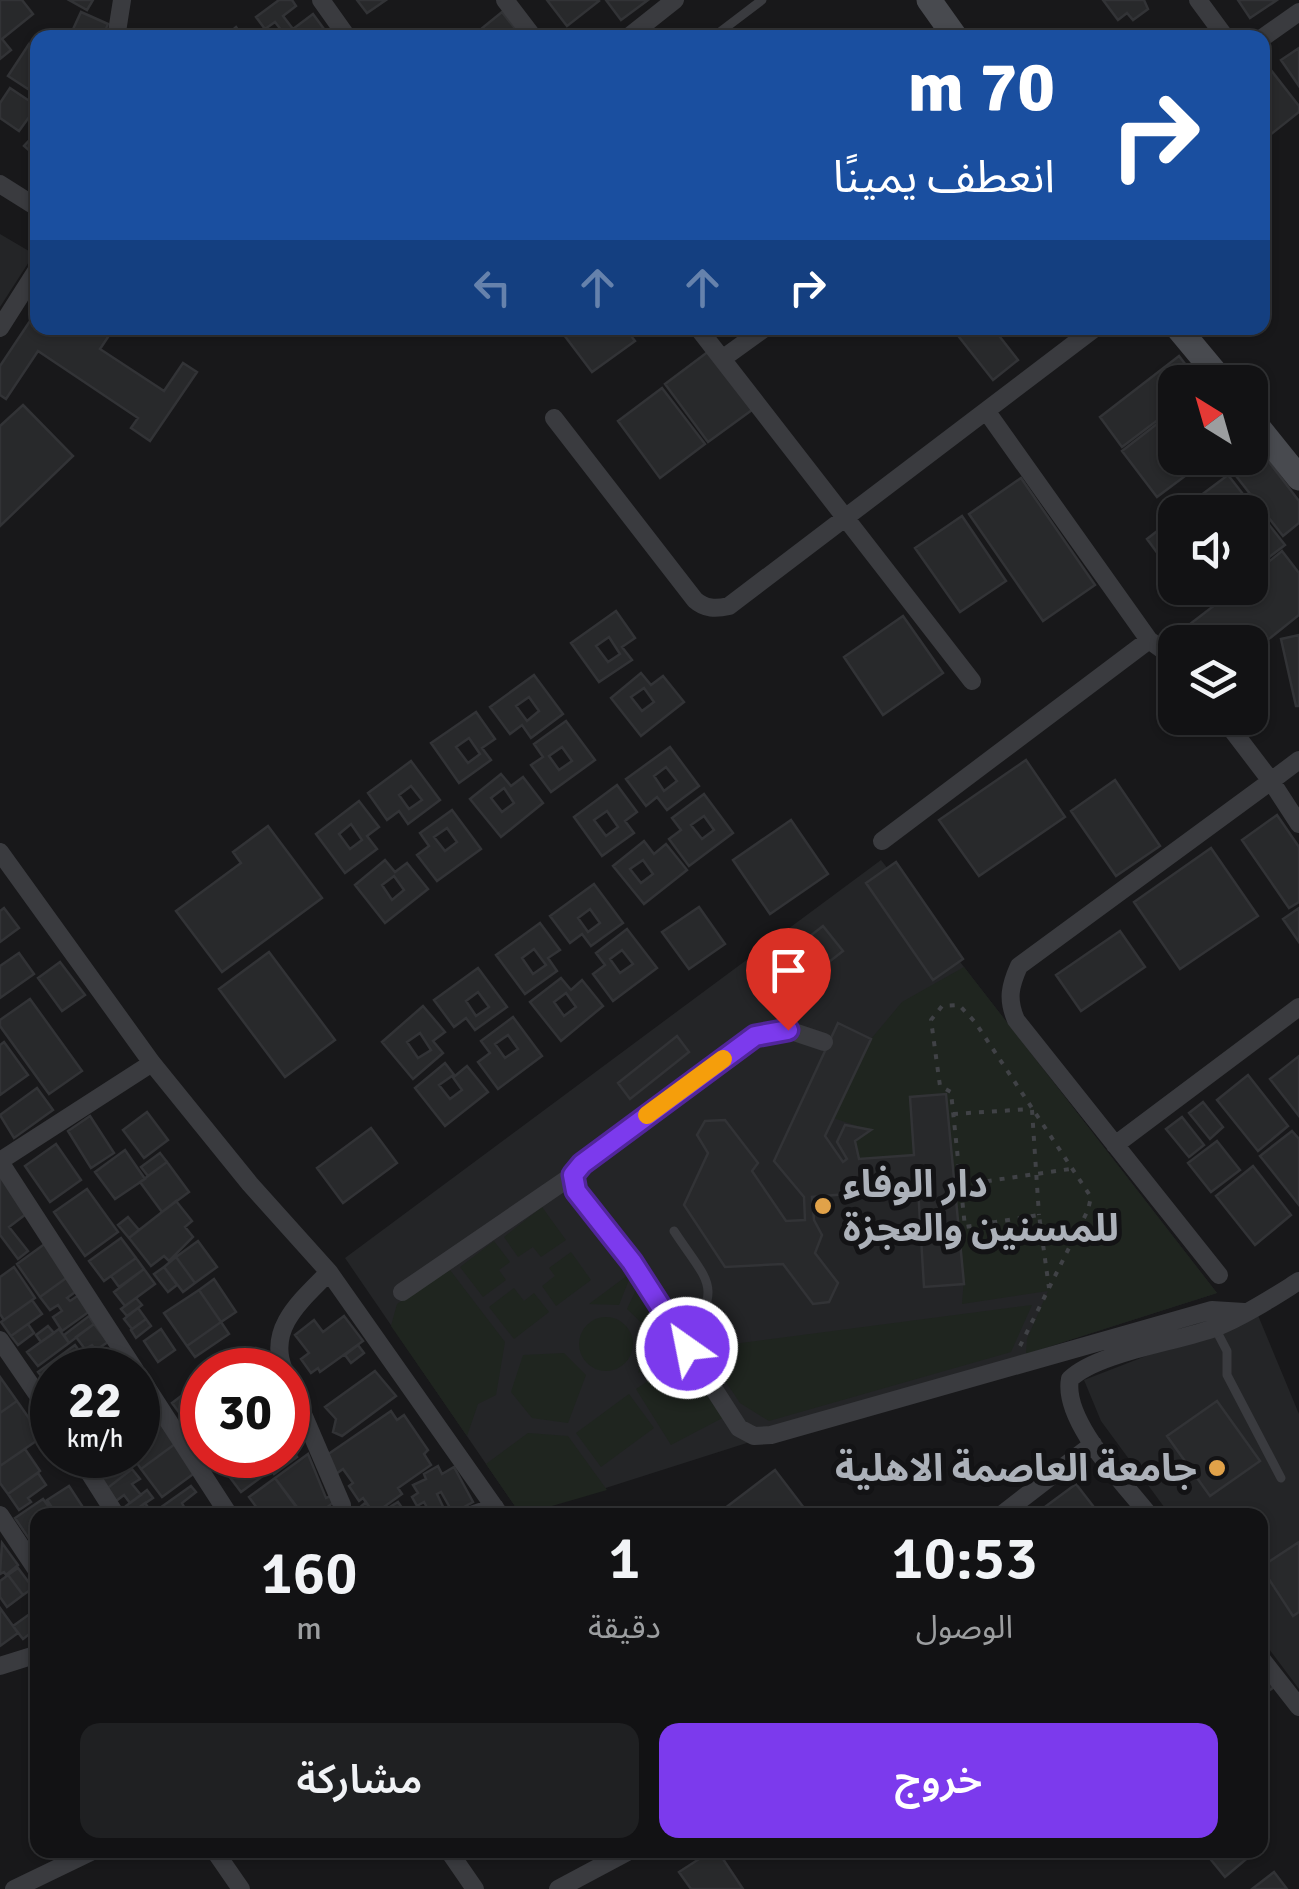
<!DOCTYPE html>
<html lang="ar">
<meta charset="utf-8">
<style>
body{margin:0;font-family:Signika,"Noto Sans Arabic",sans-serif;background:#1f2022;color:#f1f3f6;direction:rtl;height:100vh;display:flex;flex-direction:column;font-size:38px;white-space:nowrap}
*{box-sizing:border-box;margin:0}
p{font-size:32px;color:#9c9ea0}
.icon{flex:none;width:55px;height:55px;fill:none;stroke:currentColor;stroke-width:2;stroke-linecap:round;stroke-linejoin:round}
.map{position:relative;flex:1;overflow:hidden;direction:ltr}
.side{position:absolute;left:30px;top:1508px;width:1238px;height:350px;display:flex;flex-direction:column;background:#121214;border-radius:20px;box-shadow:0 2px 8px #0004,0 0 0 2px #313234;direction:rtl}
.side>*{flex:none}
.guide{position:absolute;left:30px;top:30px;width:1240px;height:305px;border-radius:20px;box-shadow:0 2px 8px #0004,0 0 0 2px #313234;direction:rtl;background:#1a4fa0;color:#fff;overflow:hidden}
.needle{width:65px;rotate:323deg}
.fabs{position:absolute;left:1158px;top:365px;display:grid;gap:20px}
.fabs a{display:grid;place-items:center;width:110px;height:110px;border-radius:20px;background:#121214;box-shadow:0 2px 8px #0004,0 0 0 2px #313234;font-size:50px}
.speed{position:absolute;left:30px;top:1348px;display:flex;gap:20px;font-size:50px;font-weight:700;text-align:center}
.speed>*{display:grid;place-content:center;width:130px;height:130px;border-radius:50%;background:#121214;box-shadow:0 2px 8px #0004,0 0 0 2px #313234;line-height:1}
.speed small{font-size:25px;font-weight:400}
.speed .limit{border:15px solid #d22;background:#fff;color:#111}
.pin{position:absolute;display:grid;place-items:center;width:85px;height:85px;color:#fff;margin:-102px -42px;border-radius:50% 50% 50% 0;rotate:-45deg;box-shadow:0 0 10px #0007}
.pin .icon{rotate:45deg}
.me{position:absolute;width:110px;margin:-55px;rotate:327deg;stroke-linejoin:round;filter:drop-shadow(0 0 8px #0008)}
.turn{display:flex;align-items:center;gap:35px;height:210px;padding:0 50px;font-size:45px}
.turn .icon{width:130px;height:130px;stroke-width:2.5}
.turn b{display:block;font-size:70px;line-height:85px}
.lanes{display:flex;align-items:center;height:95px;padding:0 50px;background:#0003;justify-content:center;gap:50px;direction:ltr}
.lanes .off{opacity:.35}
.eta{display:flex;justify-content:space-evenly;align-items:center;height:170px;text-align:center}
.eta b{font-size:60px;font-weight:600;line-height:70px}
.cta{display:flex;gap:20px;margin-top:auto;padding:20px 50px}
.cta a{flex:1;height:115px;border-radius:20px;background:#7c3aed;color:#fff;font-size:40px;font-weight:600;line-height:115px;text-align:center}
.cta a+a{background:#1f2022;color:#f1f3f6}
.map>svg:first-child{display:block}
.built{fill:#242527}
.green{fill:#1f251f}
.building{fill:#28292b;stroke:#323336;stroke-width:2.5;fill-rule:evenodd}
.lines{fill:none;stroke-linecap:round;stroke-linejoin:round}
.path{stroke:#404246;stroke-width:4;stroke-dasharray:5 8;stroke-linecap:butt}
.lane{stroke:#3a3b3f;stroke-width:9}
.street{stroke:#3a3b3f;stroke-width:18}
.secondary{stroke:#484a4f;stroke-width:25}
.route-casing{stroke:#51269a;stroke-width:25}
.route{stroke:#7c3aed;stroke-width:18}
.slow{stroke:#f59e0b;stroke-width:18}
.poi-dot{fill:#e1a249;stroke:#131315;stroke-width:4}
.labels{text-anchor:middle;stroke-width:10;stroke-linejoin:round;paint-order:stroke}
.poi-label{font-size:38px;font-weight:bold;fill:#acb1b9;stroke:#131315;text-anchor:start}
</style>
<div class="map">
<svg width="1299" height="1889" viewBox="0 0 1299 1889">
<rect width="100%" height="100%" fill="#18181a"/>
<path class="built" d="M0 234 34 254 0 307Z
M881 860 1217 1293 521 1515 345 1258Z
M1257 1313 1299 1414V1689L1260 1637V1515H1170L1101 1421 1084 1380Z"/>
<path class="green" d="M964 967 1217 1293 1026 1354 1027 1339 1048 1291 962 1304 964 1278 946 1095 911 1098 914 1155 859 1159 855 1141 870 1130 833 1118 871 1039 902 1002Z
M542 1207 566 1240 541 1257 533 1247 518 1257 504 1237Z
M494 1241 510 1262 499 1270 506 1280 483 1297 460 1267Z
M571 1252 591 1280 556 1306 542 1286 555 1276 549 1268Z
M450 1270 505 1342 496 1395 478 1404 467 1436 391 1326 397 1304Z
M632 1272 619 1305 589 1304Z
M640 1281 681 1343 638 1373 650 1344V1331L627 1309Z
M514 1288 524 1301 534 1293 549 1312 514 1339 489 1307Z
M1032 1305 1011 1352 769 1421 740 1403 703 1348Z
M579 1344a27 27 0 1 1 54 0a27 27 0 1 1-54 0Z
M564 1353 586 1375 568 1423 532 1418 511 1392 523 1355Z
M688 1354 730 1414 671 1445 636 1389Z
M629 1394 654 1428 601 1467 576 1433Z
M528 1433 568 1436 607 1490 521 1515 486 1464Z"/>
<path class="building" d="M0 0H22L33 14 2 39 11 50 0 59Z
M69 0H93L87 10Z
M279 0H292L296 6 283 16 293 29 313 14 324 29 312 38H283L285 35 275 22 265 29 256 17Z
M357 0H386L367 13Z
M547 0H598L599 1 567 26Z
M606 0H648L621 20Z
M1103 0H1144L1148 9 1133 20 1127 13 1118 20Z
M1238 0H1277L1250 18Z
M81 12 108 24 102 38H69Z
M502 12 517 31 508 38H470Z
M236 27 244 38H223Z
M29 44 38 50V74L28 89 8 76Z
M1299 48V86L1281 60Z
M1267 65 1299 106V112L1270 135 1262 126V69Z
M10 88 37 106 19 131 0 118V103Z
M37 132H38V158L24 146Z
M38 309V328H114L100 349 164 391 183 363 197 372 150 441 131 428 138 418 38 351 6 399 0 395V366Z
M565 328H625L635 341 592 372 561 331Z
M952 328H993L1018 360 993 380Z
M709 351 752 410 708 442 665 384Z
M1179 356 1199 382H1175V407L1122 447 1100 417Z
M662 388 705 444 660 478 618 421Z
M23 405 73 456 0 526V426Z
M1175 410V458H1209L1157 497 1122 451Z
M1250 437 1299 501V523L1283 536 1222 458H1250Z
M1228 475 1250 503 1238 512H1213L1200 496Z
M1021 478 1095 585 1043 621 969 514Z
M962 516 1006 581 960 612 915 548Z
M1263 517 1285 545 1256 567 1250 560V528Z
M1161 528 1166 534 1175 528V561L1167 566 1147 539Z
M1282 551 1299 573V615L1250 654V642H1190L1181 631 1237 588H1250V577Z
M616 611 635 638 622 647 632 660 599 682 571 643ZM609 637 620 654 608 662 596 646Z
M903 616 943 673 883 715 844 657Z
M1299 635V706H1296L1281 639Z
M641 673 651 685 663 676 684 702 641 736 611 698ZM644 688 654 702 642 711 631 697Z
M534 675 563 714 531 738 522 725 510 734 490 707ZM529 697 539 711 527 721 516 706Z
M476 712 495 739 482 748 491 760 459 783 431 743ZM469 738 480 754 468 763 456 747Z
M566 721 595 760 551 792 531 765 543 757 534 744ZM562 747 572 761 559 770 549 756Z
M670 747 699 786 667 810 657 797 646 806 626 779ZM666 767 677 781 664 791 654 776Z
M1026 760 1065 817 979 876 939 820Z
M411 761 440 800 408 824 399 811 387 820 368 793ZM411 786 422 800 409 809 399 795Z
M501 774 511 786 523 777 543 803 501 837 470 799ZM504 788 514 803 502 812 491 798Z
M1115 780 1160 846 1116 876 1071 811Z
M617 785 637 812 625 821 634 833 602 856 574 817ZM607 811 618 827 606 836 594 820Z
M704 794 733 833 689 866 669 839 681 830 672 818ZM704 816 714 830 702 839 691 825Z
M359 801 379 827 367 836 377 849 345 873 316 834ZM351 824 362 840 350 849 339 834Z
M452 810 481 849 437 881 417 855 429 846 420 833ZM447 828 457 842 445 851 434 837Z
M1277 815 1299 847V902L1289 908 1242 840Z
M791 820 828 874 770 914 733 860Z
M268 826 322 898 222 972 176 911 241 863 233 852Z
M644 841 654 854 666 844 687 870 644 904 613 866ZM643 860 653 874 641 883 630 869Z
M1211 848 1258 916 1180 969 1134 902Z
M385 860 395 872 407 863 428 889 385 923 355 885ZM394 876 404 890 392 900 382 885Z
M896 862 963 959 933 980 866 883Z
M594 884 623 923 591 946 582 934 570 943 550 916ZM590 909 600 923 588 932 578 918Z
M699 907 725 944 689 969 662 932Z
M4 908 19 928 0 942V911Z
M1299 908V942L1283 919Z
M540 923 560 950 548 958 557 971 525 994 496 955ZM534 949 546 965 533 974 522 958Z
M823 926 843 951 825 965 805 940Z
M627 929 657 968 613 1001 593 974 605 965 596 953ZM622 950 633 964 620 973 610 959Z
M1120 931 1145 967 1081 1011 1056 975Z
M269 952 335 1040 285 1077 219 989Z
M796 952 814 975 785 997 767 974Z
M19 953 34 974 0 998V966Z
M60 962 85 995 62 1011 38 978Z
M478 968 507 1007 475 1030 466 1018 454 1027 434 1000ZM478 992 489 1007 476 1016 466 1001Z
M561 978 571 990 582 980 603 1006 561 1041 530 1002ZM566 993 576 1007 564 1016 554 1002Z
M30 999 82 1071 49 1094 0 1026V1020Z
M423 1006 445 1032 433 1041 443 1053 413 1079 382 1042ZM420 1033 431 1050 418 1058 407 1042Z
M513 1017 542 1056 498 1089 478 1062 490 1053 481 1041ZM508 1035 518 1049 505 1058 495 1044Z
M838 1023 871 1039 825 1136 843 1162 847 1159 837 1142 845 1125 871 1130 855 1141 859 1159 914 1155 910 1097 946 1094 964 1284 924 1287 918 1188 812 1197 814 1220 822 1235 815 1253 838 1283 829 1302 813 1304 783 1264 725 1267 684 1205 708 1153 697 1135 705 1121 725 1120 758 1163 752 1171 786 1221 805 1220 804 1197 774 1161Z
M677 1036 689 1052 630 1099 618 1083Z
M4 1042 28 1075 0 1095V1045Z
M1299 1056V1116L1270 1079Z
M445 1063 455 1076 467 1066 488 1092 445 1126 415 1088ZM452 1076 462 1090 450 1099 439 1085Z
M1248 1075 1288 1126 1258 1151 1217 1100Z
M37 1088 53 1110 14 1138 0 1115Z
M1203 1102 1223 1127 1210 1139 1189 1113Z
M147 1112 168 1140 144 1158 123 1130Z
M90 1116 114 1153 91 1168 68 1131Z
M1182 1117 1204 1145 1189 1157 1166 1129Z
M371 1128 397 1163 343 1203 317 1168Z
M1292 1131 1299 1139V1205L1260 1156Z
M1217 1141 1240 1170 1211 1192 1188 1163Z
M56 1144 81 1180 50 1202 25 1166Z
M125 1150 145 1179 115 1199 95 1172Z
M160 1153 167 1162 148 1176 141 1167Z
M167 1162 189 1192 162 1212 140 1182Z
M1253 1166 1291 1215 1255 1245 1216 1196Z
M0 1176 30 1211 9 1227 28 1251 18 1259 0 1235Z
M87 1189 118 1232 85 1256 54 1212Z
M176 1201 192 1221 185 1227 193 1237 169 1261 164 1256 151 1266 129 1238Z
M128 1217 139 1230 129 1238 118 1225Z
M121 1238 136 1258 104 1281 89 1261Z
M198 1241 217 1267 195 1283 176 1257Z
M46 1243 69 1276 40 1297 17 1264Z
M176 1257 195 1283 183 1292 164 1267Z
M136 1258 144 1269 119 1287 111 1276Z
M14 1267 35 1298 4 1320 0 1314V1277Z
M164 1267 177 1285 168 1292 154 1274Z
M144 1269 155 1284 125 1306 114 1292Z
M69 1276 78 1290 67 1298 70 1301 79 1295 90 1311 62 1331 53 1317 62 1311 58 1305 50 1310 40 1297Z
M214 1279 236 1312 221 1322 199 1290Z
M199 1290 221 1322 187 1346 164 1313Z
M136 1298 142 1305 127 1316 121 1309Z
M32 1300 42 1314 11 1336 1 1322Z
M138 1308 146 1319 132 1329 124 1319Z
M89 1316 94 1324 69 1343 64 1335Z
M344 1316 363 1341 320 1372 318 1368 311 1373 301 1359 309 1353 295 1335 314 1320 323 1332Z
M146 1319 151 1326 136 1338 131 1330Z
M221 1322 229 1334 195 1357 187 1346Z
M28 1324 34 1333 18 1345 11 1336Z
M94 1324 108 1342 96 1350 92 1345 85 1349 76 1337Z
M48 1326 54 1333 41 1342 36 1335Z
M59 1329 69 1343 38 1366 27 1352Z
M161 1329 175 1350 158 1362 144 1341Z
M75 1345 82 1355 63 1370H52V1377L46 1382 38 1372Z
M358 1345 364 1353 351 1363 345 1355Z
M102 1347 119 1370H84L79 1363Z
M236 1355 248 1370H216Z
M375 1371 396 1396 342 1436 333 1432 336 1419 325 1407Z
M0 1377 17 1401 0 1413Z
M202 1380V1428L195 1434 172 1403Z
M138 1392 150 1410 138 1420Z
M17 1401 42 1437 0 1466V1413Z
M1217 1401 1260 1461 1210 1496 1167 1436Z
M151 1410 175 1444 141 1469 132 1456 138 1455V1420Z
M391 1411 397 1420 404 1415 428 1450 424 1454 431 1465 398 1488 402 1494 374 1514 363 1498 359 1501 349 1486 353 1483 343 1469 336 1474 324 1457Z
M175 1444 196 1472 162 1497 141 1469Z
M288 1444 297 1457 274 1474 260 1455H288Z
M25 1449 40 1471 8 1494 0 1483V1466Z
M308 1454 326 1498 331 1496 334 1502 317 1515H302L275 1478Z
M86 1455H121L96 1474Z
M121 1455 132 1469 105 1490 94 1475Z
M221 1455H260L271 1470 241 1492 216 1459Z
M438 1466 442 1474 454 1467 473 1502 453 1513 441 1492 437 1494 445 1511 431 1515 424 1502 417 1506 412 1497 418 1493 413 1485 426 1479 424 1474Z
M132 1469 140 1479 132 1484 141 1495 130 1503 124 1495 116 1501 105 1490Z
M775 1470 804 1508 794 1515H716Z
M38 1473 46 1485 28 1498 31 1502 19 1510 8 1494Z
M275 1478 300 1511 294 1515H262L249 1497Z
M1076 1484 1100 1515H1034Z
M69 1486 88 1515H57L47 1500Z
M191 1486 196 1492 182 1503 184 1507 179 1511 181 1515H150Z
M147 1490 153 1498 131 1513 126 1506Z
M43 1499 51 1510 47 1515H38L36 1549 15 1518Z
M366 1502 374 1514 381 1509 386 1515H351Z
M398 1502 407 1515H395L390 1507Z
M145 1503 152 1513 136 1515 133 1512Z
M1299 1542V1612L1293 1616 1261 1567Z
M2 1543 18 1565 6 1575 4 1572 0 1574Z
M18 1568 33 1588 23 1595 8 1575Z
M8 1575 23 1595 7 1607 0 1597V1581Z
M0 1608 18 1633 0 1646Z
M34 1611 38 1616V1640L32 1632 23 1639 13 1626Z
M1260 1663 1277 1685 1260 1697Z
M713 1850H717L743 1889H691L679 1872Z
M1203 1850H1257L1225 1877Z
M1274 1872 1287 1889H1252Z"/>
<g class="lines">
<path class="path" d="M1032 1110 1039 1215
M953 1114 1031 1109
M961 1185 1070 1169
M1020 1346 1088 1210 1091 1197 975 1022 959 1005 942 1006 931 1020 940 1086 951 1092 965 1227 1039 1215 1049 1288"/>
<path class="lane" d="M712 38 762 0
M674 1231C711 1287 721 1282 688 1345
M1215 1328 1227 1351V1375L1281 1478"/>
<path class="street" d="M321 0 348 38
M505 0 534 38
M1198 0 1226 38
M116 38 122 0
M627 38 675 0
M1262 38 1299 12
M0 184 38 208
M0 328 38 268
M698 328 972 681
M722 359 765 328
M987 412 1149 640
M554 418 695 600C705 609 716 609 729 606L1095 328
M1299 760 1271 781 1299 824
M882 841 1149 640 1175 659
M0 852 152 1063 250 1184 329 1272 500 1515
M824 1042 788 1030 755 1036 582 1163 573 1175 576 1191 632 1262 739 1428 754 1436 771 1435 1212 1310 1244 1312
M1115 1145 1299 1007
M0 1161 152 1063
M0 1162 135 1370
M1219 1275 1016 1020C1007 999 1010 986 1019 966L1271 781 1223 718
M402 1292 573 1175
M0 1340 52 1416
M284 1370C266 1328 303 1299 329 1272
M138 1374 229 1515
M288 1379 342 1505
M78 1455 116 1515
M0 1515 38 1572
M471 1515 495 1507
M1001 1515 1093 1444
M1149 1515C1124 1483 1062 1421 1070 1379 1098 1352 1178 1342 1217 1327 1243 1317 1275 1296 1299 1281
M1260 1657 1299 1707
M0 1666 38 1654
M214 1850 241 1889
M448 1850 475 1889
M14 1889 95 1850
M558 1889 631 1850"/>
<path class="secondary" d="M929 0 956 38
M1178 328 1223 382
M1250 417 1299 478"/>
</g>
<g class="lines">
<g class="route-casing">
<path id="route" d="M687 1348 632 1262 576 1191 573 1175 582 1164 755 1036 788 1030"/>
</g>
<use href="#route" class="route"/>
<path class="slow" d="M647 1115 723 1059"/>
</g>
<g class="poi-dot">
<circle cx="823" cy="1206" r="10"/>
<circle cx="1217" cy="1468" r="10"/>
</g>
<g class="labels">
<g class="poi-label">
<text x="843" y="1197">دار الوفاء<tspan x="843" dy="44">للمسنين والعجزة</tspan></text>
<text x="1197" y="1481" text-anchor="end">جامعة العاصمة الاهلية</text>
</g>
</g>
</svg>
<div class="fabs">
<a><svg class="needle" viewBox="-14 -14 28 28"><path d="M0-13l5 13h-10z" fill="#e53935"/><path d="M0 13l5-13h-10z" fill="#9c9ea0"/></svg></a>
<a><svg class="icon" aria-label="sound" viewBox="0 0 24 24"><path d="M4 9h4l5-4v14l-5-4H4zM17 9q2 3 0 6"/></svg></a>
<a><svg class="icon" aria-label="layers" viewBox="0 0 24 24"><path d="M12 4l9 5-9 5-9-5zM3 14l9 5 9-5"/></svg></a>
</div>
<div class="speed"><div>22<small>km/h</small></div><div class="limit">30</div></div>
<div class="pin" style="left:788px;top:1030px;background:#d93025"><svg class="icon" aria-label="arrive" viewBox="0 0 24 24"><path d="M6 21V4h12l-3 4 3 4H6"/></svg></div>
<svg class="me" style="left:687px;top:1348px" viewBox="-20 -20 40 40"><circle r="17" fill="#7c3aed" stroke="#fff" stroke-width="3"/><path d="M0-11L8 9 0 5-8 9z" fill="#fff"/></svg>
<div class="guide">
<div class="turn"><svg class="icon" aria-label="right" viewBox="0 0 24 24"><path d="M7 20v-9h11M14 6l5 5-5 5"/></svg><div><b>70 m</b>انعطف يمينًا</div></div>
<div class="lanes"><svg class="icon off" aria-label="left" viewBox="0 0 24 24"><path d="M17 20v-9H6M10 6l-5 5 5 5"/></svg><svg class="icon off" aria-label="ahead" viewBox="0 0 24 24"><path d="M12 20V5M6 11l6-6 6 6"/></svg><svg class="icon off" aria-label="ahead" viewBox="0 0 24 24"><path d="M12 20V5M6 11l6-6 6 6"/></svg><svg class="icon" aria-label="right" viewBox="0 0 24 24"><path d="M7 20v-9h11M14 6l5 5-5 5"/></svg></div>
</div>
<section class="side">
<div class="eta">
<div><b>10:53</b><p>الوصول</p></div>
<div><b>1</b><p>دقيقة</p></div>
<div><b>160</b><p>m</p></div>
</div>
<div class="cta"><a>خروج</a><a>مشاركة</a></div>
</section>
</div>
